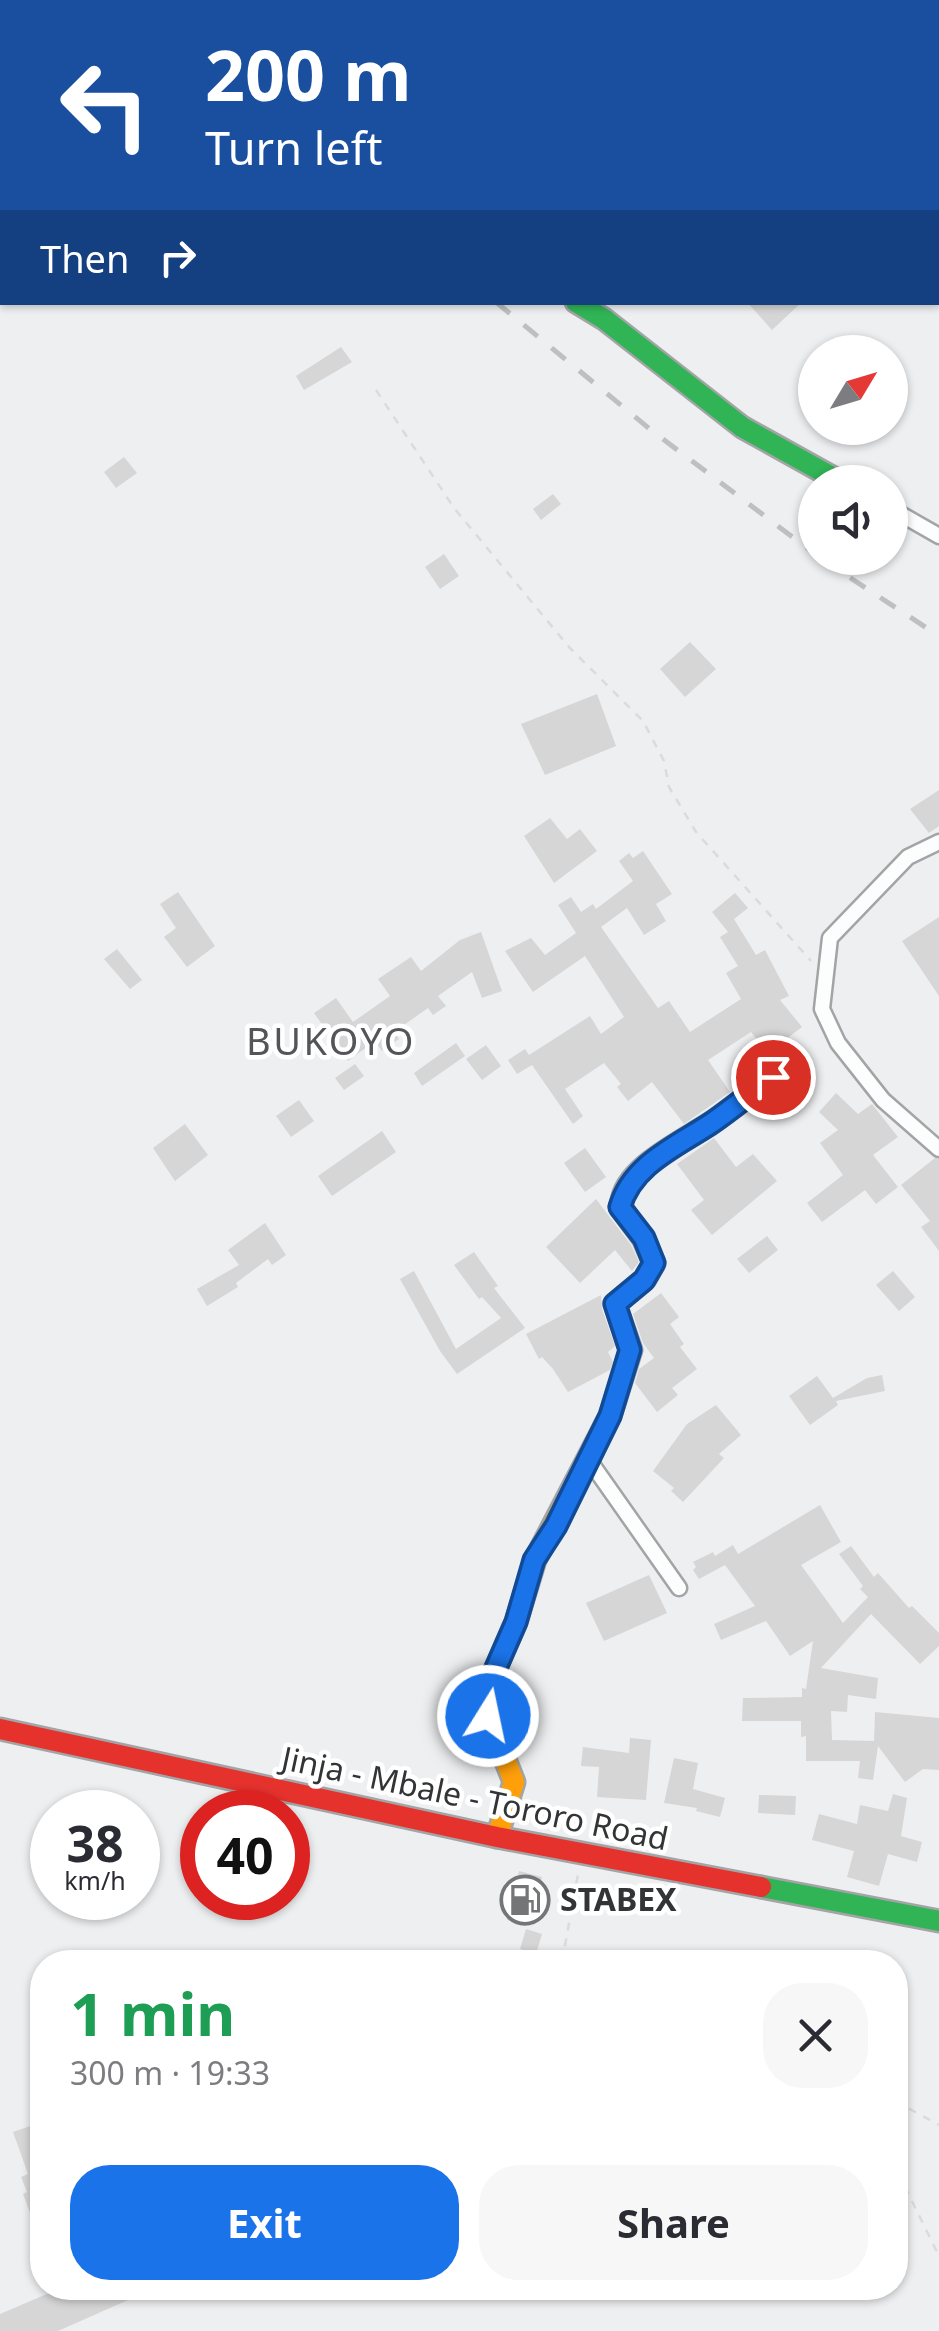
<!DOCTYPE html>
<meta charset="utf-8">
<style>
body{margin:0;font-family:"Noto Sans",sans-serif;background:#f7f7f7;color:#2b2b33;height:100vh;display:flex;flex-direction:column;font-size:38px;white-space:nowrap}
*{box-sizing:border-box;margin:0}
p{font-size:32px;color:#7c7c81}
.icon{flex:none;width:55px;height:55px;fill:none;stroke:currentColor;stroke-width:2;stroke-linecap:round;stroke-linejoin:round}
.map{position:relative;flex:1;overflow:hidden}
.drawer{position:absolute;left:30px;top:1950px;width:878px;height:350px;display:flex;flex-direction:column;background:#fff;border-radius:40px;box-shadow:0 2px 8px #0004}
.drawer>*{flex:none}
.guide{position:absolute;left:0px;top:0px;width:940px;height:305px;box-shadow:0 2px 8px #0004;background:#1a4fa0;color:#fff;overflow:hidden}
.needle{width:65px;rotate:52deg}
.controls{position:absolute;left:798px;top:335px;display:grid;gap:20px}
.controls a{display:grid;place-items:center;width:110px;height:110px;border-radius:50%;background:#fff;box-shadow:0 2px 8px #0004;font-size:50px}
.speed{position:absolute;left:30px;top:1790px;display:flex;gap:20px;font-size:50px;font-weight:700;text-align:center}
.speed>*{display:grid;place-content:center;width:130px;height:130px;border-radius:50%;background:#fff;box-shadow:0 2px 8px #0004;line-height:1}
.speed small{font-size:25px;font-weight:400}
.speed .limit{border:15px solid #d22;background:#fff;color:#111}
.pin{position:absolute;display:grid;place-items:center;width:85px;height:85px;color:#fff;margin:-42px;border:5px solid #fff;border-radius:50%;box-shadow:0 2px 10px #0007}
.me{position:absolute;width:110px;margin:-55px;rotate:10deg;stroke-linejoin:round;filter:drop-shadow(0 0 8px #0008)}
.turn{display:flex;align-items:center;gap:35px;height:210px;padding:0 40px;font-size:45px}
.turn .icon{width:130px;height:130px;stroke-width:2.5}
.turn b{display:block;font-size:70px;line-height:85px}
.then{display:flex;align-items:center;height:95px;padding:0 40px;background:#0003;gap:20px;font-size:38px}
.round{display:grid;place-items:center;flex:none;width:105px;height:105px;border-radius:40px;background:#f7f7f7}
.overview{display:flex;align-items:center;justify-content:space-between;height:170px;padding:0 40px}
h1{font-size:60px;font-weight:700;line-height:75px;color:#1e9e55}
.action{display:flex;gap:20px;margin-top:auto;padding:20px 40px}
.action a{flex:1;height:115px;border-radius:40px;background:#1a73e8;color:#fff;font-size:40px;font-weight:700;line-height:115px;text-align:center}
.action a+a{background:#f7f7f7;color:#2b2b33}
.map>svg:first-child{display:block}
.building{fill:#d6d6d7}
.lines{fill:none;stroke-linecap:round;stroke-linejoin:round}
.street-casing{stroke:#a3a4a6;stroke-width:19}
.fast-casing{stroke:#a3a4a6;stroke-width:25}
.slow-casing{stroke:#a3a4a6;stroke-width:25}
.jam-casing{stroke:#a3a4a6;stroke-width:25}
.path{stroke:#dbdbdc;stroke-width:2.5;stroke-dasharray:8 8;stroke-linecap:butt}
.street{stroke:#fcfdfd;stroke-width:14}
.fast{stroke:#30b455;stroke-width:20}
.slow{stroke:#ff9f0a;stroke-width:20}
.jam{stroke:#e5322d;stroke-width:20}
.rail{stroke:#bebfbf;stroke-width:5;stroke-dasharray:18 18;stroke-linecap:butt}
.route-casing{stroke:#114b97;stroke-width:25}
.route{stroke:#1a73e8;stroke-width:18}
.labels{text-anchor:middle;stroke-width:9;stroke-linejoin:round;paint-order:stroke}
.street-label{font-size:32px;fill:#333435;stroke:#fff}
.poi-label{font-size:32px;font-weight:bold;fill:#333435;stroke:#fff;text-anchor:start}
.quarter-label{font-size:38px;letter-spacing:2.5px;fill:#545558;stroke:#fff}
</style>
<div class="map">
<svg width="939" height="2331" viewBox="0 0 939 2331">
<rect width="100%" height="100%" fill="#eeeff1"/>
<path class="building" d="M747 302H802L772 330Z
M341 347 352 362 304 390 296 376Z
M124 457 137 473 116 488 104 472Z
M553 494 561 504 541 520 533 509Z
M444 554 459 576 440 589 425 567Z
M690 642 716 669 685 697 660 669Z
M597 694 616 746 545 775 521 724Z
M939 790V826L929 833 910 809Z
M550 818 567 839 580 829 597 851 554 883 524 836Z
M643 851 672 894 656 904 666 921 644 935 627 908 601 927 658 1008 669 1001 690 1032 741 999 726 973 738 966 720 937 728 932 712 912 735 893 748 908 734 919 756 955 765 950 789 996 780 1000 802 1027 785 1040 797 1057 783 1068 776 1064 751 1032 708 1060 730 1092 684 1124 652 1082 628 1101 617 1087 621 1084 604 1063 565 1089 583 1116 573 1124 532 1065 517 1074 508 1060 525 1049 529 1055 590 1016 601 1034 624 1017 585 956 533 992 505 951 531 938 545 955 576 933 558 905 571 897 581 912 593 904 596 909 633 881 619 861 629 853 633 858Z
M178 892 215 946 187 967 164 937 176 928 160 904Z
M939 917V996L902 941Z
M481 932 502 991 482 998 472 972 438 996 446 1006 433 1015 428 1008 394 1032 399 1039 382 1051 375 1041 348 1061 314 1013 336 998 353 1022 390 996 378 979 411 957 421 971 460 940Z
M117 949 142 980 130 989 104 959Z
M456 1043 465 1056 422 1086 414 1073Z
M486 1045 501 1066 482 1080 466 1059Z
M355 1064 364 1076 344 1090 335 1078Z
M836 1093 858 1114 872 1104 898 1137 873 1155 898 1187 876 1204 865 1190 822 1222 807 1203 843 1175 820 1143 838 1130 819 1112Z
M299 1100 314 1121 291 1137 276 1116Z
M185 1124 208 1155 175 1181 153 1148Z
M382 1131 396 1152 332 1196 318 1176Z
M714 1138 736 1167 753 1154 777 1181 712 1235 691 1210 704 1200 677 1164Z
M585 1148 606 1177 585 1192 564 1163Z
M935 1158 939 1159V1251L921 1227 930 1221 901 1185Z
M596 1199 631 1245 639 1262 632 1271 615 1250 580 1283 546 1247Z
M265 1223 286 1255 272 1265 268 1259 236 1283 238 1287 207 1306 197 1289 239 1265 228 1250Z
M767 1236 778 1250 749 1273 737 1259Z
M474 1252 498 1286 494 1288 525 1328 457 1374 440 1351 400 1279 414 1271 456 1349 501 1318 482 1297 479 1299 454 1265Z
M893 1271 915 1297 899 1311 876 1285Z
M661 1293 679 1317 670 1324 684 1344 680 1347 697 1369 672 1388 678 1395 657 1412 635 1383 639 1369 654 1358 643 1343 633 1314Z
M601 1295 602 1309 615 1346 608 1352 613 1362 610 1370 568 1392 553 1369 542 1357 539 1359 526 1334Z
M882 1375 885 1391 836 1401 838 1405 810 1425 789 1396 817 1376 833 1398 867 1378Z
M716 1405 741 1435 719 1454 724 1458 683 1502 671 1491 674 1488 653 1471 687 1424Z
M820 1505 841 1542 801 1565 843 1623 868 1597 860 1589 863 1586 839 1554 851 1546 874 1577 878 1573 909 1608 912 1606 939 1633V1646L920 1664 871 1614 821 1668 878 1678 876 1699 848 1695 847 1712 831 1711 832 1740 874 1741 875 1712 939 1718V1770L923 1769 905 1782 878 1746 873 1780 858 1778 860 1761H806V1736L801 1737V1721H742L743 1698 802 1697V1688L806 1689 813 1641 790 1656 766 1621 721 1640 714 1624 755 1606 725 1565 699 1579 693 1570 696 1567 693 1562 713 1552 715 1556 733 1545 738 1554Z
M649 1575 667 1613 604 1641 586 1603Z
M630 1738 651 1740 646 1800 597 1797 599 1767 581 1766 583 1747 629 1753Z
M674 1758 698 1763 693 1789 725 1798 720 1817 696 1811 697 1808 664 1803Z
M893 1794 907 1798 901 1836 922 1842 917 1862 888 1854 879 1886 847 1877 854 1851 812 1840 819 1814 857 1824 860 1805 888 1811Z
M759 1795 796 1796 795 1815 758 1813Z
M519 1871 542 1877 530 1926 507 1920Z
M526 1929 542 1934 536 1954 520 1949Z
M42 2122V2242H41L23 2194 27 2192 21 2177 28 2174 13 2132Z
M61 2288H123L128 2300 58 2331H0V2314Z"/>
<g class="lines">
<g class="street-casing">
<path id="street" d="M211 0 213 2
M890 508 939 536
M939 842 908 857 830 938 822 1009 838 1043 883 1100 939 1149
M589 1460 679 1588"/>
</g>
<g class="fast-casing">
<path id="fast" d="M576 302 604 319 742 427 841 482
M761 1887 939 1921"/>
</g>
<g class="slow-casing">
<path id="slow" d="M497 1837 514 1782 488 1716 492 1677 516 1622 535 1560 610 1416 631 1350 615 1304 645 1279 654 1263 643 1238 620 1207 623 1197"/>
</g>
<g class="jam-casing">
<path id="jam" d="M623 1197C631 1164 690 1138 717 1119 736 1105 754 1091 773 1077
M0 1729 497 1837 761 1887"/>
</g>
<path class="path" d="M376 390 454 508 569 647 643 721 664 761 669 787 696 832 811 961
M562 1962 578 1874
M895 2101 939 2125
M895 2174 906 2189 939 2256"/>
<use href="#street" class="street"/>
<use href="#fast" class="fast"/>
<use href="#slow" class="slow"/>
<use href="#jam" class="jam"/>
<path class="rail" d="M140 0 143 2
M496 302 651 430 815 554
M820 558 939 636"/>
</g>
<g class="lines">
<g class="route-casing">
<path id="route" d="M488 1716 492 1677 516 1622 534 1560 556 1526 610 1416 630 1350 615 1304 644 1280 654 1263 644 1238 620 1207C632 1165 675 1147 710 1124 732 1109 752 1092 773 1077"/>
</g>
<use href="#route" class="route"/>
</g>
<defs>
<g id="fuel-ring" transform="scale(2.5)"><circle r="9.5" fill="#fff" stroke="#747577" stroke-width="1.5"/><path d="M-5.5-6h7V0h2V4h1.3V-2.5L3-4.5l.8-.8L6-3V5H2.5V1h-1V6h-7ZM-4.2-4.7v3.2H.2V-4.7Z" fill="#747577"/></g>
</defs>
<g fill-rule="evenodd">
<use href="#fuel-ring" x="525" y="1900"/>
</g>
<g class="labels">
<g class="street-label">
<text transform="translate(475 1799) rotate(12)" y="11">Jinja - Mbale - Tororo Road</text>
</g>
<g class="poi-label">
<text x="560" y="1911">STABEX</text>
</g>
<g class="quarter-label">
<text x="331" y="1055">BUKOYO</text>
</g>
</g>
</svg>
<div class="controls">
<a><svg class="needle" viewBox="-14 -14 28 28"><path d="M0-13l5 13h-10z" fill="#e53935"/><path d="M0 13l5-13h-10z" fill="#7c7c81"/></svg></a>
<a><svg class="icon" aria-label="sound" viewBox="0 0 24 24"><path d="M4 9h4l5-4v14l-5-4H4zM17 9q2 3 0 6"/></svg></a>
</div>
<div class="speed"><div>38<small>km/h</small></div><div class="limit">40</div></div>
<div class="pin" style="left:773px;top:1077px;background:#d93025"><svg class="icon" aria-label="arrive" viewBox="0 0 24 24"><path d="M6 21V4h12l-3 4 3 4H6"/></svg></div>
<svg class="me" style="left:488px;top:1716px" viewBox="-20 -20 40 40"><circle r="17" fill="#1a73e8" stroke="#fff" stroke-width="3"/><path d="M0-11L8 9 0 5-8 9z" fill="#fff"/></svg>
<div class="guide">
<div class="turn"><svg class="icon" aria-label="left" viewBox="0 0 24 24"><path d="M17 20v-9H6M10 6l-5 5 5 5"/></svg><div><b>200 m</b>Turn left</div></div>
<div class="then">Then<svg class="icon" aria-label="right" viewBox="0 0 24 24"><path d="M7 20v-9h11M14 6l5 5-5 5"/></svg></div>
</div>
<section class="drawer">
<div class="overview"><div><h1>1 min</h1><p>300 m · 19:33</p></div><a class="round"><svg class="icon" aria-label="close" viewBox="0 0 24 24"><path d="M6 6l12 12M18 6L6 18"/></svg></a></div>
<div class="action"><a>Exit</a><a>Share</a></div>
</section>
</div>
